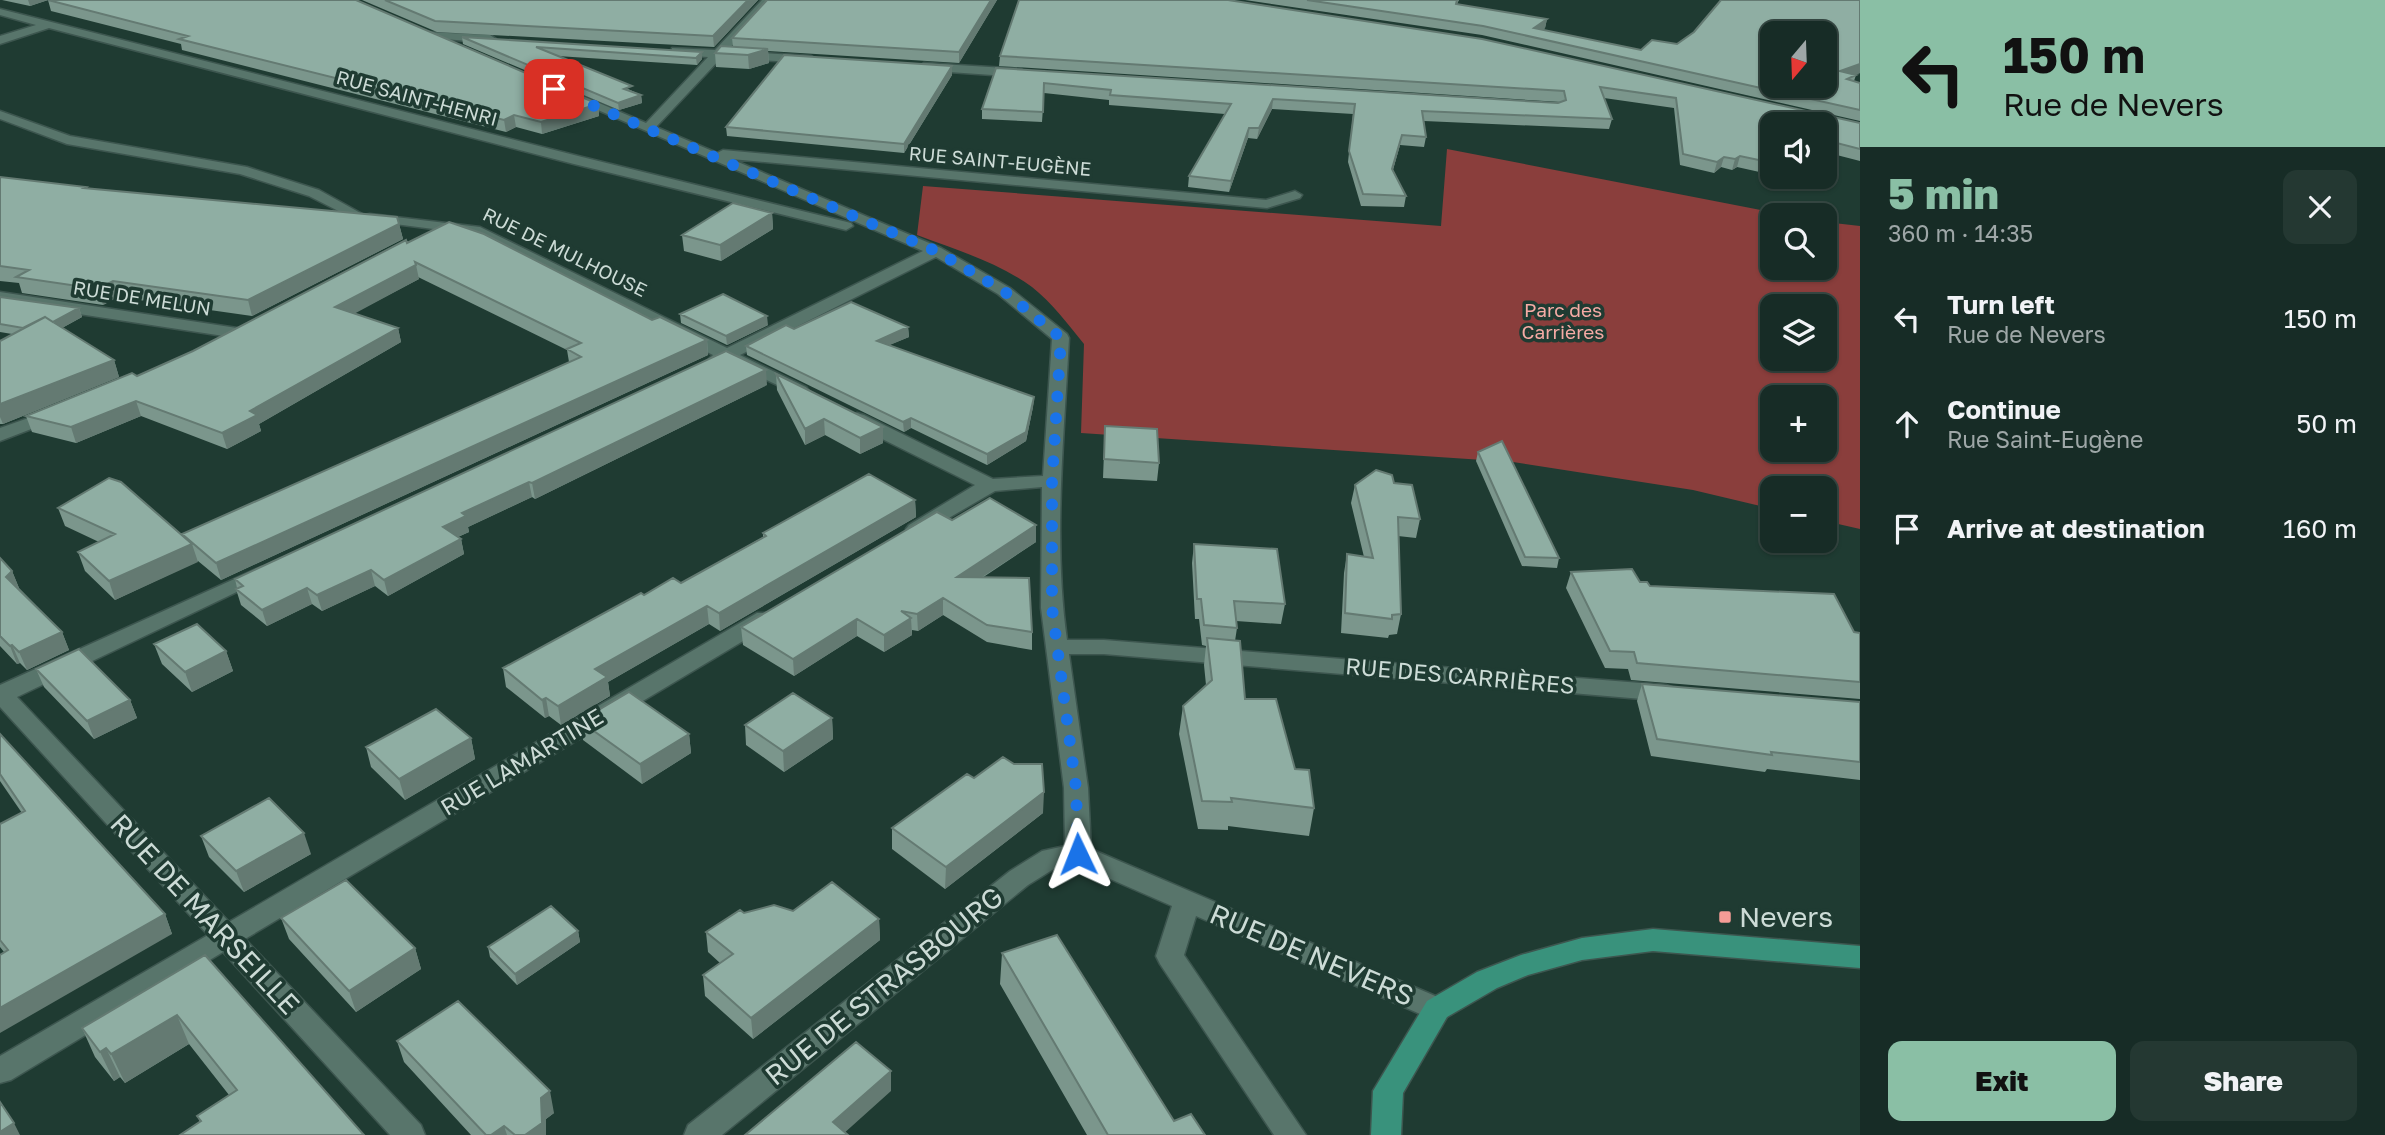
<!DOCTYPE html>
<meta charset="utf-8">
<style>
body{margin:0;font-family:"Golos Text",sans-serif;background:#243832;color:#f1f3f6;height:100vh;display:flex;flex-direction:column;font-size:26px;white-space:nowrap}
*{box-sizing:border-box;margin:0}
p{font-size:23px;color:#9ea7a7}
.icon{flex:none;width:38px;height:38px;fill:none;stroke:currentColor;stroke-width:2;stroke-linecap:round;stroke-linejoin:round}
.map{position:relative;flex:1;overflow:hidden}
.panel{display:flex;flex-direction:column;background:#172c26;width:525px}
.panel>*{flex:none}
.guide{background:#8abfa5;color:#111;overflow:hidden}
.needle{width:46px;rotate:199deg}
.buttons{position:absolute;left:1760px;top:21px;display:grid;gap:14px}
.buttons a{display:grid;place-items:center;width:77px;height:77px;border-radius:14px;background:#172c26;box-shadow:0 2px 5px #0004,0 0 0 2px #364843;font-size:35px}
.pin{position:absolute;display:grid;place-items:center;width:60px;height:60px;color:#fff;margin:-30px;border-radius:14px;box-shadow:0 4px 10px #0006}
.me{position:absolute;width:77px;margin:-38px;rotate:358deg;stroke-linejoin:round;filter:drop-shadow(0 0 5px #0008)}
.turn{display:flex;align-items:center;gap:24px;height:147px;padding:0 28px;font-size:32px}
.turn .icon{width:91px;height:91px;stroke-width:2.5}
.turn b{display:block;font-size:49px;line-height:60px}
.round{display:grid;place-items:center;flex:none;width:74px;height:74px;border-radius:14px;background:#243832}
.overview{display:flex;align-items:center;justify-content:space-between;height:119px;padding:0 28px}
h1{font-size:42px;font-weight:800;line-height:52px;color:#8abfa5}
.button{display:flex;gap:14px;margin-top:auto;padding:14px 28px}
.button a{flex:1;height:80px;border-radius:14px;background:#8abfa5;color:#111;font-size:28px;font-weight:800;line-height:80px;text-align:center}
.button a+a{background:#243832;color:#f1f3f6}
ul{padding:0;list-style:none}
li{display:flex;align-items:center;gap:21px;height:105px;padding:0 28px}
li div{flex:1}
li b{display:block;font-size:26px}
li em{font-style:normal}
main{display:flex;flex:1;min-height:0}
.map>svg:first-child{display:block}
.green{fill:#8a3e3c;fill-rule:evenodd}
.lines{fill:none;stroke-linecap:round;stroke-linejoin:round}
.minor-casing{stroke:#3d564f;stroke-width:3}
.major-casing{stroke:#3d564f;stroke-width:3}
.minor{fill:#58756b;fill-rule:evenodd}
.major{fill:#39927c;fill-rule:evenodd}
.wall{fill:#7b968c}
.shaded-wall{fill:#647a72}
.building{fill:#8faea3;stroke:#647a72;stroke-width:2;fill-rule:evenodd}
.route{stroke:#1a73e8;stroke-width:12;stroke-dasharray:0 21.6}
.poi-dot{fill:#f59c96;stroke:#1f3b32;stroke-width:2.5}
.labels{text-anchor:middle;stroke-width:7;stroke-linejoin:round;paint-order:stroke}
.far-street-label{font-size:19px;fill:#ccdbd6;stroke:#1f3b32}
.far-park-label{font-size:19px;fill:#f6aba5;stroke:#1f3b32}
.street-label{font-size:23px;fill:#ccdbd6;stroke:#1f3b32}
.near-street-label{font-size:28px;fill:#ccdbd6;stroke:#1f3b32}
.near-poi-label{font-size:28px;fill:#ccdbd6;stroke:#1f3b32;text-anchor:start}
</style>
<main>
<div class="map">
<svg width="1860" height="1135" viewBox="0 0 1860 1135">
<rect width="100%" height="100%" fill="#1f3b32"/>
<path class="green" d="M1447 149 1787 215H1773V268H1825V222L1860 226V529L1825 521V488H1773V509L1693 490 1513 462 1081 433 1084 344C1068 324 1052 303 1032 287 998 262 956 250 917 235L923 186 1441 226ZM1773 306H1825V359H1773ZM1773 397H1825V450H1773Z"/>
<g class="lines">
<g class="minor-casing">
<path id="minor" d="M762 0H774L727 51 811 56 817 60 815 63 721 58 656 127 717 153 723 150 1266 200 1295 191 1302 195 1300 198 1267 208 731 159 941 248 1010 288 1067 334 1069 338C1064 438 1053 541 1067 640H1104L1666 685 1674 688 1678 693 1674 698 1666 701 1104 654H1069L1088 788 1091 849 1447 1001 1451 1009 1447 1017 1437 1021 1427 1017 1196 916 1184 955 1306 1135H1274L1160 964 1156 956 1172 906 1076 864 1057 867 1028 885 722 1135H684L688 1125 1010 871 1042 851 1065 846 1064 788 1041 608 1042 487 995 491 923 533H909L906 529 909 525 975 485 850 423 848 419 857 413 864 415 993 479 1043 476 1052 339 998 294 936 257 740 355 806 387 809 391 806 395 800 396 727 361 712 363 709 359 713 355 472 234 364 220 358 221 309 196 240 174 67 144 0 119V111L70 136 247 167 319 190 364 215 370 214 480 227 727 348 923 251 568 97 570 94H578L646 123 708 57 676 55 672 54V48L715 50Z
M0 9 582 157 851 223 853 226 846 230 574 164 49 28 0 44V36L36 25 0 15Z
M426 32 490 35 496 39 490 43 422 37V33Z
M924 63 1021 69 1027 73 1021 77 920 70 918 67Z
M0 292 237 328 245 333 237 338 0 302Z
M54 409 60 410 63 414 60 418 0 441V428Z
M261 567 268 569 272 573 268 577 17 697 229 922 757 613H773L776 618 773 623 245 939 421 1125 425 1135H390L223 952 11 1080 0 1083V1056L208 935 0 707V685Z"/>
</g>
<g class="major-casing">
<path id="major" d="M1653 929 1860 946V968L1653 951 1582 960 1528 975 1497 988 1447 1017 1403 1093 1401 1135H1371L1373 1091 1427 1001 1477 972 1521 955 1582 938Z"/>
</g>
<use href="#minor" class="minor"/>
<use href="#major" class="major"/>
</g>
<path class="wall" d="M2 0H48L30 6Z
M48 0 598 104 599 116 542 134 516 127 506 132 182 50 181 44 51 11Z
M362 0H758L714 47 437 32Z
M767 0H997L959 63 768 51 769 63 749 69 716 67 715 53 733 47 732 38Z
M1019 0 1860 123V161L1825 152V124H1773V175L1737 167 1732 170 1721 167 1714 173 1680 165 1674 108 1604 98 1612 119 1609 129 1424 121 1426 137 1424 147 1400 145 1393 170 1406 196 1404 207 1361 206 1348 162 1353 114 1272 109 1257 139 1248 138 1229 192 1188 187 1189 176 1225 114 1109 105V100L1044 93 1042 122 982 119V109L996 68 1558 103 1561 102 999 66 1000 56Z
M1245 0H1459L1457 4 1547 19 1545 28 1543 30 1641 50 1677 44 1860 0V73L1854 75H1856L1854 81 1860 83V121L1482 35Z
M462 37 702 59 697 65 557 56 641 95 642 103 619 110 463 44Z
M952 66V75L904 153 727 136 726 127Z
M0 177 86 188 399 224 403 239 252 316 118 297 103 305 22 293 19 283 0 281Z
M772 213 773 229 721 261 684 251 682 235Z
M407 243 652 320 707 340 708 355 221 580 198 561 115 600 85 571 78 552 99 542 65 526 58 508 182 534 569 362 567 350 418 277 419 279 354 313 398 328 401 342 259 424 261 431 227 449 141 416 76 443 32 432 26 416 137 376 193 351Z
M0 297 79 308 82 317 62 328 114 360 119 377 3 424H0V341L12 334 0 332Z
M680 314 768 325 727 345 681 323Z
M908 327 909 337 889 345 1034 397 1033 407 1026 441 987 465 911 428 904 432 747 355 746 346 794 329Z
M776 374 883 443 860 454 825 435 805 445 777 390Z
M767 385 535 499 532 497 468 527 469 532 458 537 461 539 464 554 388 596 375 586 322 611 312 604 267 626 241 605 236 589 237 588 235 579Z
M1105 426 1159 463 1157 481 1103 478Z
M1478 452 1559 558 1557 568 1522 566 1476 461Z
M1394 483 1420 519 1416 538 1398 536 1401 614 1397 634 1389 635 1388 638 1341 633 1344 573 1347 554 1364 557 1351 503 1355 485Z
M915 500 916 517 720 631 709 624 608 682 610 696 561 725 549 716 545 718 506 687 503 668 644 595 681 583 763 537V533Z
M1036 525V542L982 578 1032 632V650L987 642 943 615 918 631 912 630V635L884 652 857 636 794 676 743 645 741 627Z
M1194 544 1285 604 1281 624 1236 621 1237 628 1235 641 1245 699 1295 769 1314 808 1309 836 1228 826V830L1198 829 1179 734 1183 706 1206 685 1204 665 1206 646 1202 645 1199 619H1195L1192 563Z
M0 558 12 571 19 588 62 632 69 650 27 670 20 663 17 664 0 646Z
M1571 572 1640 582 1650 586 1860 633V699L1631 680 1628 669 1605 668 1566 588Z
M154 644 226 651 233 671 192 692 162 664Z
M36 669 130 700 137 718 94 739 44 687Z
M1642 684 1860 702V780L1767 769 1765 772 1651 756 1637 701Z
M832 718 833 739 784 772 746 745 745 725Z
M580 721 689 734 691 753 642 784 583 740Z
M0 734 165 914 172 934 4 952 0 947V824L22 813 0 781Z
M471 738 475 759 405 800 371 767 366 747Z
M1014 764 1043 813 945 889 892 849V828L974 778Z
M201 836 311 854 244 892 209 857Z
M793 911 879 919 880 940 753 1039 705 996 703 975 720 963 708 952 706 932 744 913Z
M281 918 415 948 421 969 356 1012 289 939Z
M578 931 580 942 517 985 490 957 488 947Z
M1002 953 1174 1121 1205 1135H1087L1000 984Z
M205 955 364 1135 200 1122 197 1116 229 1095 189 1044 125 1083 120 1077 114 1081 95 1057 82 1028Z
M397 1041 554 1113 546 1119V1135H471L404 1062Z"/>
<path class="shaded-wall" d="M28 0H48L30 6Z
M748 0H758L714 47 713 36Z
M991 0H997L959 63V52Z
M1547 19 1545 28 1532 37 1534 28Z
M768 49 769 63 749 69 748 55Z
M702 52V59L697 65 696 58Z
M1860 64V73L1837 81 1840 71Z
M952 66V75L904 153V144Z
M641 95 642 103 619 110 618 103Z
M1273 99 1272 109 1257 139 1259 128Z
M598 104 599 116 542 134 541 122Z
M514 115 516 127 506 132 504 120Z
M1249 128 1248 138 1229 192 1231 181Z
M1402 135 1400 145 1390 179 1392 169Z
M1740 156 1737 167 1732 170 1735 159Z
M1724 157 1721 167 1714 173 1717 162Z
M772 213 773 229 721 261 720 245Z
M399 224 403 239 252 316 248 300Z
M416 265 419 279 339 322 335 307Z
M113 281 118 297 103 305 98 289Z
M79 308 82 317 40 340 37 331Z
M767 316 768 325 727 345 726 336Z
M908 327 909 337 878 350 877 341Z
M398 328 401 342 259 424 261 431 227 449 222 433 250 411Z
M707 340 708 355 221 580 216 563Z
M114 360 119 377 3 424 0 417V404Z
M766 370 767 385 535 499 532 483Z
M1034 397 1033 407 1026 441 987 465V454Z
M136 401 141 416 76 443 71 427Z
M911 418V428L904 432 903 422Z
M824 419 825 435 805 445V429Z
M883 427V443L860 454V438Z
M529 482 532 497 468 527 469 532 446 542 443 527 462 513Z
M915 500 916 517 720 631 719 613Z
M1036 525V542L956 594 957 577Z
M461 539 464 554 388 596 384 580Z
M192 544 198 562 115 600 109 581Z
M371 570 375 586 322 611 317 595Z
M12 571 19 588 6 577Z
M307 588 312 604 267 626 262 610Z
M943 598V615L918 631 917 614Z
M707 606 709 624 608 682 610 696 561 725 558 706 595 669Z
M911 618 912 635 884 652V635Z
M857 619V636L794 676 793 659Z
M62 632 69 650 27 670 19 652Z
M12 645 20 663 17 664 10 646Z
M226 651 233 671 192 692 185 672Z
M546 698 549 716 545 718 542 700Z
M130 700 137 718 94 739 87 721Z
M832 718 833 739 784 772 783 751Z
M689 734 691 753 642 784 640 764Z
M471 738 475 759 405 800 399 779Z
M1044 792 1043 813 945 889 946 867Z
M304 833 311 854 244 892 236 871Z
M165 914 172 934 0 1033V1008Z
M879 919 880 940 753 1039 751 1018Z
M578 931 580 942 517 985 515 974Z
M415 948 421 969 356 1012 349 991Z
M177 1015 189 1044 125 1083 111 1054Z
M106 1048 120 1077 114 1081 100 1052Z
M891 1071V1091L842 1135 833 1122Z
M550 1091 554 1113 546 1119V1135H525L541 1098Z
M14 1123 20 1135H0V1132Z
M504 1126 507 1135H491Z"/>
<path class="building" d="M48 0H356L598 104 541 122 514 115 504 120 179 39 188 36Z
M385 0H748L713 36 435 21Z
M767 0H991L959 52 732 38Z
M1019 0H1228L1482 39 1860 123V149L1825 140V124H1773V163L1740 156 1735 159 1724 157 1717 162 1683 154 1676 98 1600 87 1612 119 1422 111 1426 137 1402 135 1392 169 1406 196 1363 194 1349 151 1355 104 1273 99 1259 128H1249L1231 181 1189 176 1231 104 1110 95 1111 90 1044 83 1043 112 982 109 996 68 1558 103 1566 100 1564 91 1000 56Z
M1307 0H1457L1456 4 1547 19 1534 28 1641 50 1652 40 1677 44 1694 32 1721 0H1860V64L1840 71 1856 75 1847 79 1860 83V110L1483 26ZM1773 33H1825V86H1773Z
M462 37 702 52 696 58 536 47 632 86 624 89 641 95 618 103Z
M721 46 768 49 748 55 715 53Z
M784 55 952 66 904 144 726 127Z
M0 177 86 187 84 188 397 217 399 224 248 300 113 281 98 289 16 277 29 270 0 266Z
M733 203 772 213 720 245 682 235Z
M449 222 484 234 652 320 660 317 707 340 216 563 182 534 581 357 567 349 581 343 415 262 416 265 335 307 398 328 250 411 257 415 222 433 136 401 71 427 26 416 132 373 137 376 193 351 406 240 407 243Z
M723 294 767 316 726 336 680 314Z
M0 297 79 308 53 322 45 317 23 328 0 324Z
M851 302 908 327 877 341 1034 397 1026 432 987 454 911 418 903 422 746 346 786 325 794 329Z
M45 317 114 360 0 404V341Z
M726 351 766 370 532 483 529 482 462 513 466 516 443 527 461 539 384 580 371 570 317 595 307 588 262 610 236 589 243 586 235 579Z
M776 374 883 427 860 438 824 419 805 429Z
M1105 426 1157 429 1159 463 1104 459Z
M1502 441 1559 558 1525 557 1478 452Z
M1376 470 1392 475 1394 483 1412 485 1420 519 1398 517 1401 614 1392 615V619L1345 613 1347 554 1373 558 1355 485Z
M869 474 915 500 719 613 707 606 595 669 607 677 558 706 546 698 542 700 503 668 641 593 644 595 673 578 681 583 766 536 763 533Z
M109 478 121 482 192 544 109 581 78 552 115 534 58 508Z
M990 498 1036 525 957 577 1029 578 1032 632 987 625 943 598 917 614 901 611 911 618 884 635 857 619 793 659 741 627 937 512 952 520Z
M1194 544 1277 549 1285 604 1234 601 1237 628 1204 625 1201 599H1197Z
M0 558 12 571 6 577 62 632 19 652 12 645 10 646 0 636Z
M1632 569 1640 582H1647L1650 586 1834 594 1854 632 1860 633V682L1637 663 1634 652 1610 651 1571 572Z
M197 624 226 651 185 672 154 644Z
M1207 638 1240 641 1245 699H1276L1295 769 1309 770 1314 808 1231 798 1232 802 1202 801 1183 706 1212 680Z
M79 649 130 700 87 721 36 669Z
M1642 684 1860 702V762L1771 752 1772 755 1657 739Z
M629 692 689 734 640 764 580 721Z
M793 693 832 718 783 751 745 725Z
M436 709 471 738 399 779 366 747Z
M0 734 165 914 0 1008V955L8 950 0 940V824L25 811 0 774Z
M1003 757 1014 764H1042L1044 792 946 867 892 828 967 774 974 778Z
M269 798 304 833 236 871 201 836Z
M346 880 415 948 349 991 281 918Z
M832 882 879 919 751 1018 703 975 733 954 706 932 740 910 744 913 774 905 793 911Z
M551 906 578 931 515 974 488 947Z
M1057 935 1174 1121 1191 1114 1205 1135H1108L1002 953Z
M205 955 364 1135H180L201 1121 197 1116 237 1090 177 1015 111 1054 106 1048 100 1052 82 1028Z
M458 1001 550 1091 541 1098 542 1123 525 1135H515L504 1126 491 1135H486L397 1041Z
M856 1042 891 1071 833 1122 848 1135H745Z
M0 1102 14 1123 0 1132Z"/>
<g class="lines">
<path class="route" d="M554 89 936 251 1004 291 1061 338 1052 481V608L1076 788 1078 854"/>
</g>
<rect class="poi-dot" x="1718" y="910" width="14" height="14" rx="3.5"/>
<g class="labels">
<g class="far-street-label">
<text transform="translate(417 98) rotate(15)" y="7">RUE SAINT-HENRI</text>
<text transform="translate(1000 161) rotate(5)" y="7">RUE SAINT-EUGÈNE</text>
<text transform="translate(565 252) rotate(26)" y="7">RUE DE MULHOUSE</text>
<text transform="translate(142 298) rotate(9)" y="7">RUE DE MELUN</text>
</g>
<g class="far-park-label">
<text x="1563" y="317">Parc des<tspan x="1563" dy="22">Carrières</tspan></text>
</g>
<g class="street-label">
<text transform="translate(1460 676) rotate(5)" y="8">RUE DES CARRIÈRES</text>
<text transform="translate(522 762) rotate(-31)" y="8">RUE LAMARTINE</text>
</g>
<g class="near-street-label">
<text transform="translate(205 914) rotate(47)" y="10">RUE DE MARSEILLE</text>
<text transform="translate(1312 955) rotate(23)" y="10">RUE DE NEVERS</text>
<text transform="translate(884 986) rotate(-39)" y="10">RUE DE STRASBOURG</text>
</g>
<g class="near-poi-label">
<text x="1739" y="927">Nevers</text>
</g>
</g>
</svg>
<div class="buttons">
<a><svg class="needle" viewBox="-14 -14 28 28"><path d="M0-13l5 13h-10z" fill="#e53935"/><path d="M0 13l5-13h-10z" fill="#9ea7a7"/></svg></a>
<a><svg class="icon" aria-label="sound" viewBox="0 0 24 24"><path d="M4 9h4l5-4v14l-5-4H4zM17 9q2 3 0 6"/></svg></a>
<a><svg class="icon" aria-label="search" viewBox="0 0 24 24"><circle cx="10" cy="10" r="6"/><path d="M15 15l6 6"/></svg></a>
<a><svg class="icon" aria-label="layers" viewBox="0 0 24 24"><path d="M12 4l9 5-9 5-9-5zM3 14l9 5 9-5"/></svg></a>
<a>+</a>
<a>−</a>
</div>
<div class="pin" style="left:554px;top:89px;background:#d93025"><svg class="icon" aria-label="arrive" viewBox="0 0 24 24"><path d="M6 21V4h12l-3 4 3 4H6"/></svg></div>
<svg class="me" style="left:1078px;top:854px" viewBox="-20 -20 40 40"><path d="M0-17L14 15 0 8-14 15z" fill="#1a73e8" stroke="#fff" stroke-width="4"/></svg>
</div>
<section class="panel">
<div class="guide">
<div class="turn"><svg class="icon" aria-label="left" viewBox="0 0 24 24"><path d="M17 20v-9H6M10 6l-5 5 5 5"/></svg><div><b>150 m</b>Rue de Nevers</div></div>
</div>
<div class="overview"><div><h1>5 min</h1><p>360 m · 14:35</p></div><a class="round"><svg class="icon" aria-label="close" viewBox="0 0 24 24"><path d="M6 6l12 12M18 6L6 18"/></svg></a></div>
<ul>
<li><svg class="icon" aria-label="left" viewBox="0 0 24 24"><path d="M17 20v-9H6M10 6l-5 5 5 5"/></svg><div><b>Turn left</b><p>Rue de Nevers</p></div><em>150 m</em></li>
<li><svg class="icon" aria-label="ahead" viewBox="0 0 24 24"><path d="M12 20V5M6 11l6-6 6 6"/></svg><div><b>Continue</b><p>Rue Saint-Eugène</p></div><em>50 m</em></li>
<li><svg class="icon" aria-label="arrive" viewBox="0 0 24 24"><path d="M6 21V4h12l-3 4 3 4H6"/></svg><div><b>Arrive at destination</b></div><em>160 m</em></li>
</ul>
<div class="button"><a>Exit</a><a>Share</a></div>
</section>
</main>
